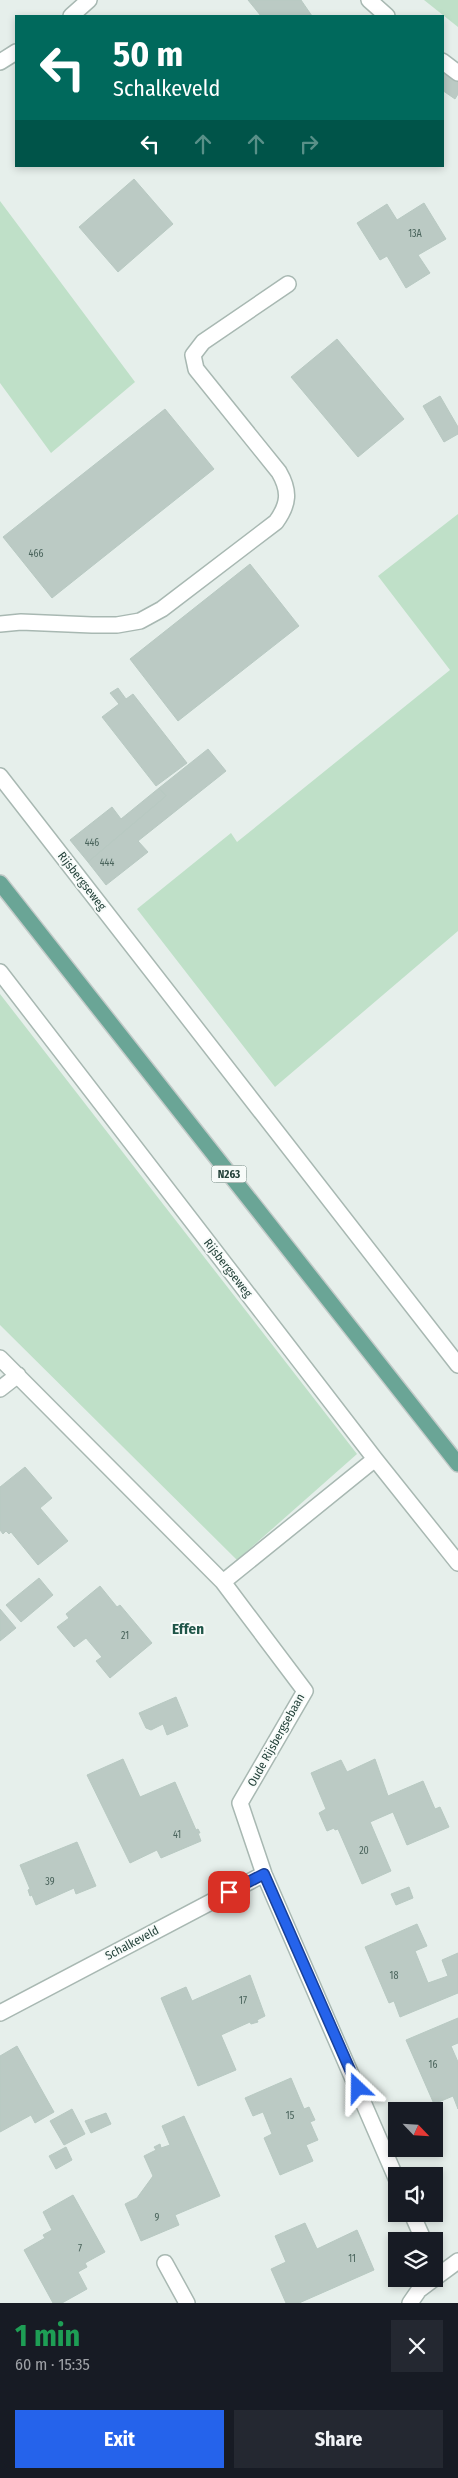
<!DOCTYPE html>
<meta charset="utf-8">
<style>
body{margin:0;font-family:"Fira Sans Condensed",sans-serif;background:#242831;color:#f1f3f6;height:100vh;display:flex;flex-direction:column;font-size:19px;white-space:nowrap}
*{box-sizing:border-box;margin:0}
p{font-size:16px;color:#9ea1a6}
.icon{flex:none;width:28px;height:28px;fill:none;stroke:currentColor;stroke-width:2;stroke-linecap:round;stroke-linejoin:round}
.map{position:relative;height:2303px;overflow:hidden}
.side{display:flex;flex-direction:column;background:#171b24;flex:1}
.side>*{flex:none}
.top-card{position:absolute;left:15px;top:15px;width:429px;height:152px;border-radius:0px;box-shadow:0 2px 8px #0003;background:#00695c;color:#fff;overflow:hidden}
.needle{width:32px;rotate:115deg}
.fabs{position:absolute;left:388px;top:2102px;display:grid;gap:10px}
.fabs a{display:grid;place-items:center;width:55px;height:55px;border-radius:0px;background:#171b24;box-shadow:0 2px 8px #0003;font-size:25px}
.pin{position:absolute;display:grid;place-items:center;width:42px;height:42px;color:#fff;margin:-21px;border-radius:10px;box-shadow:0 2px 8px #0006}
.me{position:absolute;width:55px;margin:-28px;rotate:337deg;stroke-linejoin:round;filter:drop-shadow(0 0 4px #0008)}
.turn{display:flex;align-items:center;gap:18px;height:105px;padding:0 15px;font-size:22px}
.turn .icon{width:65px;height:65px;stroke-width:2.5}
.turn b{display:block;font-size:35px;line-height:42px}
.lanes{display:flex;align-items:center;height:48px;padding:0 15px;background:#0003;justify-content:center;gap:25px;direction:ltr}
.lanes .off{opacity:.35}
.round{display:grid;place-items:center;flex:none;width:52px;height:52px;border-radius:0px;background:#242831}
.headline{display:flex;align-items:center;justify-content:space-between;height:85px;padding:0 15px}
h1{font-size:30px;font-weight:700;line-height:38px;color:#1e9e55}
.cta{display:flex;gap:10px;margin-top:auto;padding:10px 15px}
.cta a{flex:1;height:58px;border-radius:0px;background:#2563eb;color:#fff;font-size:20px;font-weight:700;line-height:58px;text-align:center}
.cta a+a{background:#242831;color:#f1f3f6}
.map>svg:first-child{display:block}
.green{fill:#bfe0c8}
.building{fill:#bbcac4;stroke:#b8c9c2}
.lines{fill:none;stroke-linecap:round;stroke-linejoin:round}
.lane-casing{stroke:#a8b8b2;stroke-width:18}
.street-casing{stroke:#a8b8b2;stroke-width:18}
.primary-casing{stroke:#c2cac8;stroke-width:18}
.lane{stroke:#fff;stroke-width:15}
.street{stroke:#fff;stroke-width:15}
.primary{stroke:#6aa596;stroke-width:15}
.route-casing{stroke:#184099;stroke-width:12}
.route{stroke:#2563eb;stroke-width:9}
.labels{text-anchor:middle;stroke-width:4;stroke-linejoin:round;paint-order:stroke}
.number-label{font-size:10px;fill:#4a645c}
.shield{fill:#f7fbf9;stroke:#637a73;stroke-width:1}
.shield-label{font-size:11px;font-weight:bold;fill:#24423a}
.street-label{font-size:12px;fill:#24423a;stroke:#f7fbf9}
.quarter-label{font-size:15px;font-weight:bold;fill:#1f5548;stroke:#f7fbf9}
</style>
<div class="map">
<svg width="458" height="2303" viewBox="0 0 458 2303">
<rect width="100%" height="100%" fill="#e6efeb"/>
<path class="green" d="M424 0H458V27Z
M0 201 135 382 51 453 0 383Z
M458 514V931L275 1087 137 909 231 833 237 842 450 670 378 576Z
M0 994 357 1454 237 1560 0 1325Z"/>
<path class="building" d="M248 0H301L312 16H261Z
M442 70 458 77V94L455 99 442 90Z
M134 179 173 224 118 272 79 227Z
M424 203 446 239 418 255 430 273 406 288 387 256 380 260 357 223 387 204 397 220Z
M337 339 404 419 358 457 291 377Z
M440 396 458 427V434L444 442 423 406Z
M165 409 214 469 52 598 3 537Z
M250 564 299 626 178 721 130 659Z
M118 688 126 699 133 694 187 763 156 786 102 717 119 704 110 693Z
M208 749 226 771 138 841 148 852 106 885 88 862 166 796 159 788Z
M159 788 166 796 88 862 70 840 112 807 121 819Z
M25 1467 52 1498 40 1508 68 1541 38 1565 11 1532 9 1534 6 1531 3 1534 0 1530V1487Z
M39 1578 53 1595 21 1622 6 1605Z
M100 1586 117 1607 120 1605 152 1643 110 1678 96 1661 102 1657 86 1638 74 1647 57 1627 69 1618 66 1614Z
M0 1609 16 1628 0 1641Z
M176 1697 188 1726 167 1735 163 1724 151 1730 146 1728 139 1713Z
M123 1759 140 1797 175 1782 196 1830 198 1829 200 1833H198L201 1841 161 1858 157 1850 130 1863 87 1775Z
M375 1759 388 1796 423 1781 435 1809 440 1807 449 1827 407 1845 393 1812 370 1822 391 1871 362 1884 338 1829 335 1830 334 1828 327 1831 319 1813 326 1809 311 1773 341 1760 347 1772Z
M77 1842 96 1886 76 1894 74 1888 36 1905 32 1895 30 1896 28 1890 30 1889 20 1865Z
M409 1887 413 1898 396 1905 391 1894Z
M417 1924 427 1946 415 1951 428 1983 448 1976 442 1960 458 1953V1993L400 2017 394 2001 389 2003 365 1947Z
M250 1975 265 2016 257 2020 258 2022 251 2024 250 2022 221 2035 236 2070 198 2086 161 1998 186 1987 192 2001Z
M458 2018V2043L451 2046 458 2062V2109L453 2096 434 2104 406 2040Z
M17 2046 54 2112 35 2123 31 2115 0 2132V2056Z
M291 2078 304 2109 309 2107 315 2120 310 2122 318 2140 306 2145 313 2161 280 2175 264 2138 272 2134 263 2112 253 2116 245 2098Z
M72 2109 85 2134 64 2145 50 2121Z
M106 2113 111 2124 91 2133 85 2121Z
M184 2116 220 2196 175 2215 179 2225 141 2241 125 2204 137 2198 153 2176 144 2156 156 2150 154 2147 160 2144 161 2148 170 2145 162 2126Z
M66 2147 72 2160 56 2169 49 2156Z
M73 2195 105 2252 85 2263 87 2267 78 2272 87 2289 62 2303H53L24 2250 45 2238 43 2235 52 2230 43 2212Z
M305 2223 317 2249 357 2230 374 2270 299 2303H286L271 2269 286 2262 275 2236Z"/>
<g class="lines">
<g class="lane-casing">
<path id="lane" d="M0 624 21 622 92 625H117L140 621 162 609 276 522C289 504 290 491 279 472L196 369 193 355 203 342 288 284"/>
</g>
<g class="street-casing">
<path id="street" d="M369 0 387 16
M71 16 89 0
M442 61 458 73
M0 62 16 52
M0 776 458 1365
M0 972 375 1459 458 1563
M0 1358 223 1582 305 1691 240 1803 264 1874 396 2178
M0 1389 18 1375
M223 1582 375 1459
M0 2013 264 1874
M412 2214 424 2241
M165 2263 187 2303
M439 2275 458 2261
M410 2303 419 2290 439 2275 434 2264"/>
</g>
<g class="primary-casing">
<path id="primary" d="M0 883 458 1464"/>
</g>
<use href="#lane" class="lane"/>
<use href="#street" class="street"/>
<use href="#primary" class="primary"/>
</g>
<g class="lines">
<g class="route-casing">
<path id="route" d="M229 1892 264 1874 358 2088"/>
</g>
<use href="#route" class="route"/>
</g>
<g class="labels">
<g class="number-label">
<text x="415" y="237">13A</text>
<text x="36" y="557">466</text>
<text x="92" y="846">446</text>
<text x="107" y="866">444</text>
<text x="125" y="1639">21</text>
<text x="177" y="1838">41</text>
<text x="364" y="1854">20</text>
<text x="50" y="1885">39</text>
<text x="394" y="1979">18</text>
<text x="243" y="2004">17</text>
<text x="433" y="2068">16</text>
<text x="290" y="2119">15</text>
<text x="157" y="2221">9</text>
<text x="80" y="2252">7</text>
<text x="352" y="2262">11</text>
</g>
<rect class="shield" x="211.5" y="1165.5" width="35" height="17" rx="4"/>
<g class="shield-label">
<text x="229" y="1178">N263</text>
</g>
<g class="street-label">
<text transform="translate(82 881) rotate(52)" y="4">Rijsbergseweg</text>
<text transform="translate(228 1268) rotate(52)" y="4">Rijsbergseweg</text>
<text transform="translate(276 1740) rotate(-61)" y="4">Oude Rijsbergsebaan</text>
<text transform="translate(132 1943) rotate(-28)" y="4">Schalkeveld</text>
</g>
<g class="quarter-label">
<text x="188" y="1634">Effen</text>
</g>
</g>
</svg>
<div class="fabs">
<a><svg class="needle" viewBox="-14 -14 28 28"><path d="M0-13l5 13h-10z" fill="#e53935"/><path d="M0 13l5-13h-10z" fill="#9ea1a6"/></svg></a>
<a><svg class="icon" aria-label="sound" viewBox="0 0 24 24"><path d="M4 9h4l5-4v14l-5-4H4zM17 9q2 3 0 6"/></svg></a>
<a><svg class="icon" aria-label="layers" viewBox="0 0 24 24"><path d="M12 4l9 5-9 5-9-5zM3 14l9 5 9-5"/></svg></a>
</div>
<div class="pin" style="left:229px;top:1892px;background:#d93025"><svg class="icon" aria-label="arrive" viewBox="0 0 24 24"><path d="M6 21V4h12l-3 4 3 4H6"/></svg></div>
<svg class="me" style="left:358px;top:2088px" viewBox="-20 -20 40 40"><path d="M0-17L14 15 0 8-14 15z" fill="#2563eb" stroke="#fff" stroke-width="4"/></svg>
<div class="top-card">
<div class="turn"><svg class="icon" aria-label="left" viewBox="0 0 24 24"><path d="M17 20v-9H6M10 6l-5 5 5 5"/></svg><div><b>50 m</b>Schalkeveld</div></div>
<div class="lanes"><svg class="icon" aria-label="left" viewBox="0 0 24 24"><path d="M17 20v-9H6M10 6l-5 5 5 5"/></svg><svg class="icon off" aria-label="ahead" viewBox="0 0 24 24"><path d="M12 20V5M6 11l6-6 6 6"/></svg><svg class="icon off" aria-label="ahead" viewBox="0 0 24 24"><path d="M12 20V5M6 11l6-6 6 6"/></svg><svg class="icon off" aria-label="right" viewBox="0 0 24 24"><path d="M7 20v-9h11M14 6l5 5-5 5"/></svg></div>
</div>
</div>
<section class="side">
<div class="headline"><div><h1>1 min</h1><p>60 m · 15:35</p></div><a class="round"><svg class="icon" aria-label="close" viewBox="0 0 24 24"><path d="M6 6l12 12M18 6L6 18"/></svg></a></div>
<div class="cta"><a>Exit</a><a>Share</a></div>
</section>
